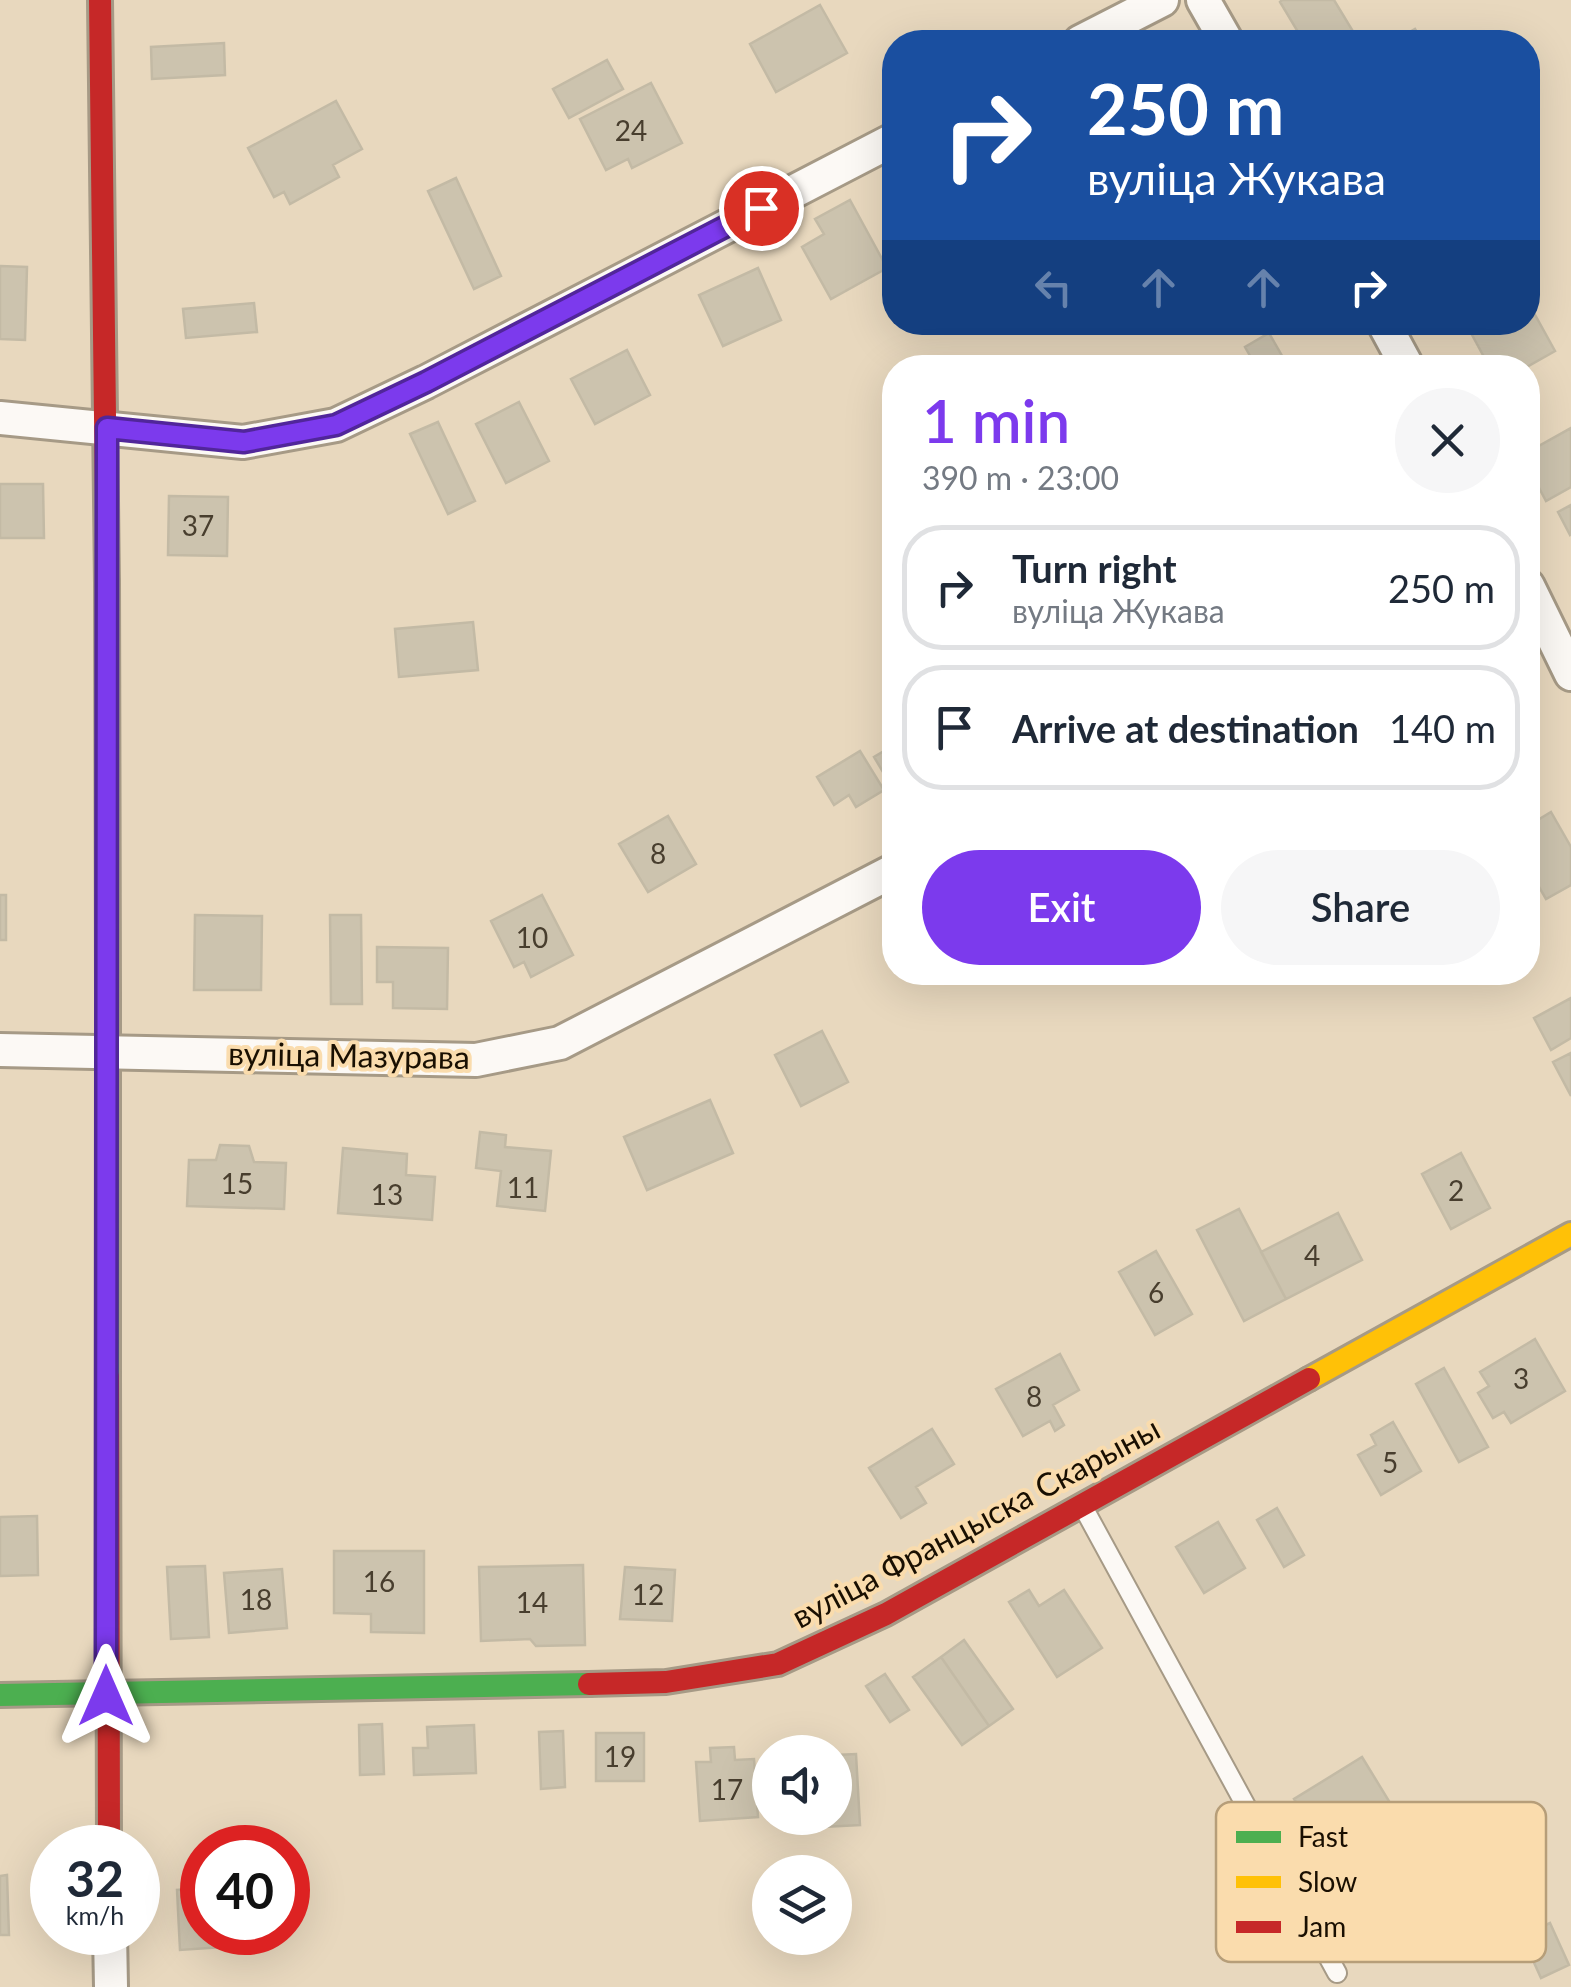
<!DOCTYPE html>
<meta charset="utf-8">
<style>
body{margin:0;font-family:Lato,sans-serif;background:#f6f6f7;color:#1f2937;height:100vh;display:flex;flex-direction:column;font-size:38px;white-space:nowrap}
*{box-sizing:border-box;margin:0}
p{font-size:32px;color:#747a83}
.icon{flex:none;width:55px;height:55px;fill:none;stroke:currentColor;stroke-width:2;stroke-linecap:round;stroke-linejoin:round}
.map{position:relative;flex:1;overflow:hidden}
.drawer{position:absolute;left:882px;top:355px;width:658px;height:630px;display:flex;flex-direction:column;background:#fff;border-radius:40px;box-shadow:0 10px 40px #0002}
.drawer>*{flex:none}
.banner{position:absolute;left:882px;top:30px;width:658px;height:305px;border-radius:40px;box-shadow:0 10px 40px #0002;background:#1a4fa0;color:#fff;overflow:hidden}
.fabs{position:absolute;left:752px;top:1735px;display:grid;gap:20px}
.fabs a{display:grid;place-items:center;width:100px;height:100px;border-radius:50%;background:#fff;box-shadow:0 10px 40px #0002;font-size:50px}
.speed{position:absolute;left:30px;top:1825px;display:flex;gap:20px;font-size:50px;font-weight:700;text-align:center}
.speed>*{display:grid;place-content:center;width:130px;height:130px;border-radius:50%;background:#fff;box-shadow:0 10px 40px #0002;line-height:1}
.speed small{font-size:25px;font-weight:400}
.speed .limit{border:15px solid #d22;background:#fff;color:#111}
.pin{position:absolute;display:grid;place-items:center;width:85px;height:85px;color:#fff;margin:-42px;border:5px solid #fff;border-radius:50%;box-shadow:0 2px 10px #0007}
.me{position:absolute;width:110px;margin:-55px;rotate:0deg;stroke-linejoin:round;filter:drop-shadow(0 0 8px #0008)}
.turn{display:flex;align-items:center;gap:35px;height:210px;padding:0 40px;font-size:45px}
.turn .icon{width:130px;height:130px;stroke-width:2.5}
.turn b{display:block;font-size:70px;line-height:85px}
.lanes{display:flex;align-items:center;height:95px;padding:0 40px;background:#0003;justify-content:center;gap:50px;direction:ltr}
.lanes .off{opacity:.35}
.round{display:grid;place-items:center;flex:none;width:105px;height:105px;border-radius:52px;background:#f6f6f7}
.overview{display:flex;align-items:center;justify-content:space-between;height:170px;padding:0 40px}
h1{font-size:60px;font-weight:600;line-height:75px;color:#7c3aed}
.cta{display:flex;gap:20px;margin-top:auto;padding:20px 40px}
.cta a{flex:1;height:115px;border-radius:60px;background:#7c3aed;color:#fff;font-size:40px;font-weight:600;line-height:115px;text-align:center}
.cta a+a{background:#f6f6f7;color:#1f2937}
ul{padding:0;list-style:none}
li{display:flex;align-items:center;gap:30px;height:125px;margin:0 20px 15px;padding:0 20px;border:5px solid #e0e1e3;border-radius:40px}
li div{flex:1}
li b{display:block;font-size:38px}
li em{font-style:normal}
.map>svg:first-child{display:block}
.building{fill:#ccc3ae;stroke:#c3baa5;stroke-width:2.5}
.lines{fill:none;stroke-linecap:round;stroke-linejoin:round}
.lane-casing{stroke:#a69a86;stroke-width:22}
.street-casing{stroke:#a69a86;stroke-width:38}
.fast-casing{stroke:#a69a86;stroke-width:28}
.slow-casing{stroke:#a69a86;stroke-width:28}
.jam-casing{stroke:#a69a86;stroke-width:28}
.lane{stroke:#fcf9f5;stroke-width:18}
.street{stroke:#fcf9f5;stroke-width:32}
.fast{stroke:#4caf50;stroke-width:22}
.slow{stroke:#ffc107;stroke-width:22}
.jam{stroke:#c62828;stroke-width:22}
.route-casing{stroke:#51269a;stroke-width:25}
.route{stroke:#7c3aed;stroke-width:18}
.labels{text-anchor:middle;stroke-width:8;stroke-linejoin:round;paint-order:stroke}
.number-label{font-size:28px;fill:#483e2e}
.street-label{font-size:32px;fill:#190f01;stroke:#fadcad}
.key{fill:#fadcad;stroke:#b69e79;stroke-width:2.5}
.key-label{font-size:28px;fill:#190f01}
</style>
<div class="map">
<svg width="1571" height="1987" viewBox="0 0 1571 1987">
<rect width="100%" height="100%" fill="#e8d8be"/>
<path class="building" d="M1282 0H1334L1354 33 1338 42H1304L1280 2Z
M820 5 847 53 776 92 750 44Z
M1415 29 1423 42H1392Z
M224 43 225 75 152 79 151 47Z
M607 60 623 89 569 118 553 89Z
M651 83 682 143 632 168 628 159 606 170 580 119Z
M336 101 362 149 333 165 339 177 290 204 284 192 274 197 248 148Z
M456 178 501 276 474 289 428 191Z
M850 200 887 268 831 299 802 247 824 234 815 219Z
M0 266 27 267 25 340 0 339Z
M758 268 781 320 723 346 699 295Z
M1528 302 1555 351 1525 368H1490L1471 333 1490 322H1528Z
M254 303 257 332 186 338 183 309Z
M1269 333 1289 368H1257L1245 347Z
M627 350 650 395 595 424 571 379Z
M519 402 549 461 506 483 476 424Z
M438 422 475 501 448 514 410 434Z
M1571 428V487L1546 501 1528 467V452Z
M0 484H43L44 538H0Z
M169 496 228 497 227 556 168 555Z
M1571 505V534L1570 535 1558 512Z
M473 622 478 670 399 677 395 629Z
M894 745 895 746V792L874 757Z
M860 751 884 790 856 807 849 795 834 805 817 777Z
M1551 812 1571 847V885L1546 899 1528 868V826Z
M668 816 696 864 648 892 619 844Z
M0 895H6V940H0Z
M542 895 573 955 531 977 524 962 514 967 491 921Z
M195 915 262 916 261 990H194Z
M330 915H361L362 1004H331Z
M377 947 448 948 447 1009 393 1008V982H377Z
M1571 998V1038L1551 1050 1534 1018Z
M822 1031 848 1082 801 1106 775 1055Z
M1571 1053V1096L1553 1062Z
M710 1100 733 1153 647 1190 624 1137Z
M480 1132 506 1135 505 1147 551 1151 545 1211 497 1206 501 1171 476 1168Z
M220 1145 249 1146 254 1162 286 1163 284 1209 187 1206 189 1160H216Z
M343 1148 407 1154 406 1175 435 1177 432 1220 338 1213Z
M1461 1153 1490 1208 1451 1229 1422 1174Z
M1239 1209 1286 1299 1244 1321 1197 1230Z
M1338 1213 1362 1260 1286 1299 1261 1252Z
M1156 1251 1192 1314 1155 1335 1119 1272Z
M1535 1339 1565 1391 1511 1423 1504 1412 1493 1418 1478 1393 1489 1386 1480 1372Z
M1060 1354 1079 1390 1053 1405 1064 1425 1055 1431 1050 1421 1023 1436 996 1389Z
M1444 1368 1488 1447 1459 1462 1416 1384Z
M1393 1422 1421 1471 1381 1495 1358 1455 1376 1445 1371 1435Z
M932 1429 954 1464 916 1487 926 1503 901 1518 869 1468Z
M1277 1508 1304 1555 1284 1567 1257 1520Z
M37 1516 38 1575 0 1576V1517Z
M1218 1522 1245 1568 1204 1593 1176 1547Z
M334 1551H424V1633L371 1632V1614L334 1613Z
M583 1565 585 1645 536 1646 530 1639 481 1641 479 1567Z
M205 1566 209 1637 171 1639 167 1567Z
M625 1567 675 1570 672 1621 620 1619Z
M282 1569 287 1628 229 1633 224 1573Z
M1029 1590 1039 1606 1064 1590 1102 1648 1057 1677 1009 1602Z
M964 1640 1013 1709 989 1726 941 1657Z
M941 1657 989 1726 962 1745 913 1677Z
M885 1674 909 1710 890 1722 866 1686Z
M382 1724 384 1774 360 1775 359 1725Z
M474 1725 476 1773 414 1775 413 1748H428L427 1727Z
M563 1731 565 1787 541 1789 539 1732Z
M596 1733H644V1781H596Z
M734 1747 735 1760 754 1759 758 1817 700 1821 696 1762H711L710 1748Z
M856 1754 860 1825 823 1827 822 1818H835V1755Z
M1362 1757 1392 1806 1324 1848 1294 1799Z
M7 1875 9 1935H0V1876Z
M202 1888V1932H236L237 1946 180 1950 177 1890Z
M1550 1923 1569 1965 1541 1978 1522 1936Z"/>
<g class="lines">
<g class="lane-casing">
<path id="lane" d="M1082 1505 1337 1973"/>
</g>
<g class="street-casing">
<path id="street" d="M1203 0 1227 42
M1080 42 1162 0
M1383 322 1408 368
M0 418 243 442 336 425 426 382 895 139
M1528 586 1571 674
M0 1050 476 1060 560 1043 895 870
M110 1932 111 1987"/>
</g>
<g class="fast-casing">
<path id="fast" d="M108 995V1377
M0 1695 589 1684"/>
</g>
<g class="slow-casing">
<path id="slow" d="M107 583 108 995
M1309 1379 1571 1234"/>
</g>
<g class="jam-casing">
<path id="jam" d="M100 0 107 583
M108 1377 109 1848
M589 1684 666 1682 778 1664 886 1614 1309 1379"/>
</g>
<use href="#lane" class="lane"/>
<use href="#street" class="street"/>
<use href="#fast" class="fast"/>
<use href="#slow" class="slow"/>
<use href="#jam" class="jam"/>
</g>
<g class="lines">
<g class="route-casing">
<path id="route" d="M106 1696 107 428 244 442 336 425 426 382 761 208"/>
</g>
<use href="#route" class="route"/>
</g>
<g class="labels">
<g class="number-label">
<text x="631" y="141">24</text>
<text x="198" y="536">37</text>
<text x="658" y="864">8</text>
<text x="532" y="948">10</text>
<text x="237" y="1194">15</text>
<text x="523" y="1198">11</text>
<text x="1456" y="1201">2</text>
<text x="387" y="1205">13</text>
<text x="1312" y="1266">4</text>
<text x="1156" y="1303">6</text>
<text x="1521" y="1389">3</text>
<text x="1034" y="1407">8</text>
<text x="1390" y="1473">5</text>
<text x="379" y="1592">16</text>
<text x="648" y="1605">12</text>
<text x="256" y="1610">18</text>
<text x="532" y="1613">14</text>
<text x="620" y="1767">19</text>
<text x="727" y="1800">17</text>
</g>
<g class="street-label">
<text transform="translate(349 1056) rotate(1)" y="11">вуліца Мазурава</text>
<text transform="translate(976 1523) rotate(-28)" y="11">вуліца Францыска Скарыны</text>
</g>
</g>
<rect x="1216" y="1802" width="330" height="160" rx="15" class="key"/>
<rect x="1236" y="1831" width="45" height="12" fill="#4caf50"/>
<rect x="1236" y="1876" width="45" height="12" fill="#ffc107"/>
<rect x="1236" y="1921" width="45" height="12" fill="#c62828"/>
<g class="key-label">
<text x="1298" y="1847">Fast</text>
<text x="1298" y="1892">Slow</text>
<text x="1298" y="1937">Jam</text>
</g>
</svg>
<div class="fabs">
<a><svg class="icon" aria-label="sound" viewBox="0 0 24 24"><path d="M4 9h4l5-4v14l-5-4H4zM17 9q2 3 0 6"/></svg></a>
<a><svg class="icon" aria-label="layers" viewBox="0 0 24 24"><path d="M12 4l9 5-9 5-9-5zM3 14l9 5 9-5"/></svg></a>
</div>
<div class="speed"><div>32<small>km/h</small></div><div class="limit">40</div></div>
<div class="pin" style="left:761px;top:208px;background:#d93025"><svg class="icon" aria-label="arrive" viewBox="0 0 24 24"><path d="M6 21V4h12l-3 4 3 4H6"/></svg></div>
<svg class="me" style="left:106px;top:1696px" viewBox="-20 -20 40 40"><path d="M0-17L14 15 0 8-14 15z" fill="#7c3aed" stroke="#fff" stroke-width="4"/></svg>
<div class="banner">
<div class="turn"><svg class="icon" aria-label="right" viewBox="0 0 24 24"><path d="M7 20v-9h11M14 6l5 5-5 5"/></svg><div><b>250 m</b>вуліца Жукава</div></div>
<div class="lanes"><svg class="icon off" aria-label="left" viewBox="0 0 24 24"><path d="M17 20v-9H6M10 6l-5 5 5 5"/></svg><svg class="icon off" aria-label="ahead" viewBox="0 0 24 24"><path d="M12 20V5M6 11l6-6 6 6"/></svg><svg class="icon off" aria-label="ahead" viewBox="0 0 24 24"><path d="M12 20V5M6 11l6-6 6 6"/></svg><svg class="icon" aria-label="right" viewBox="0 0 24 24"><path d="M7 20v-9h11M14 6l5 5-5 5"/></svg></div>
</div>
<section class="drawer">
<div class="overview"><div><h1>1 min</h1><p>390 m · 23:00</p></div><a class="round"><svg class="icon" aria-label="close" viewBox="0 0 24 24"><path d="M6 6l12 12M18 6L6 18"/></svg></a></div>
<ul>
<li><svg class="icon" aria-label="right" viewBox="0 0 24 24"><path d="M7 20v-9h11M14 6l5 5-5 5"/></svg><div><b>Turn right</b><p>вуліца Жукава</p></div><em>250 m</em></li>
<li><svg class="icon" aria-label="arrive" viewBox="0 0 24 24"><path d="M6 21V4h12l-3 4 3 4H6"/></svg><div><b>Arrive at destination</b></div><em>140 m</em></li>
</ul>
<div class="cta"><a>Exit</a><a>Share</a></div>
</section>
</div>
